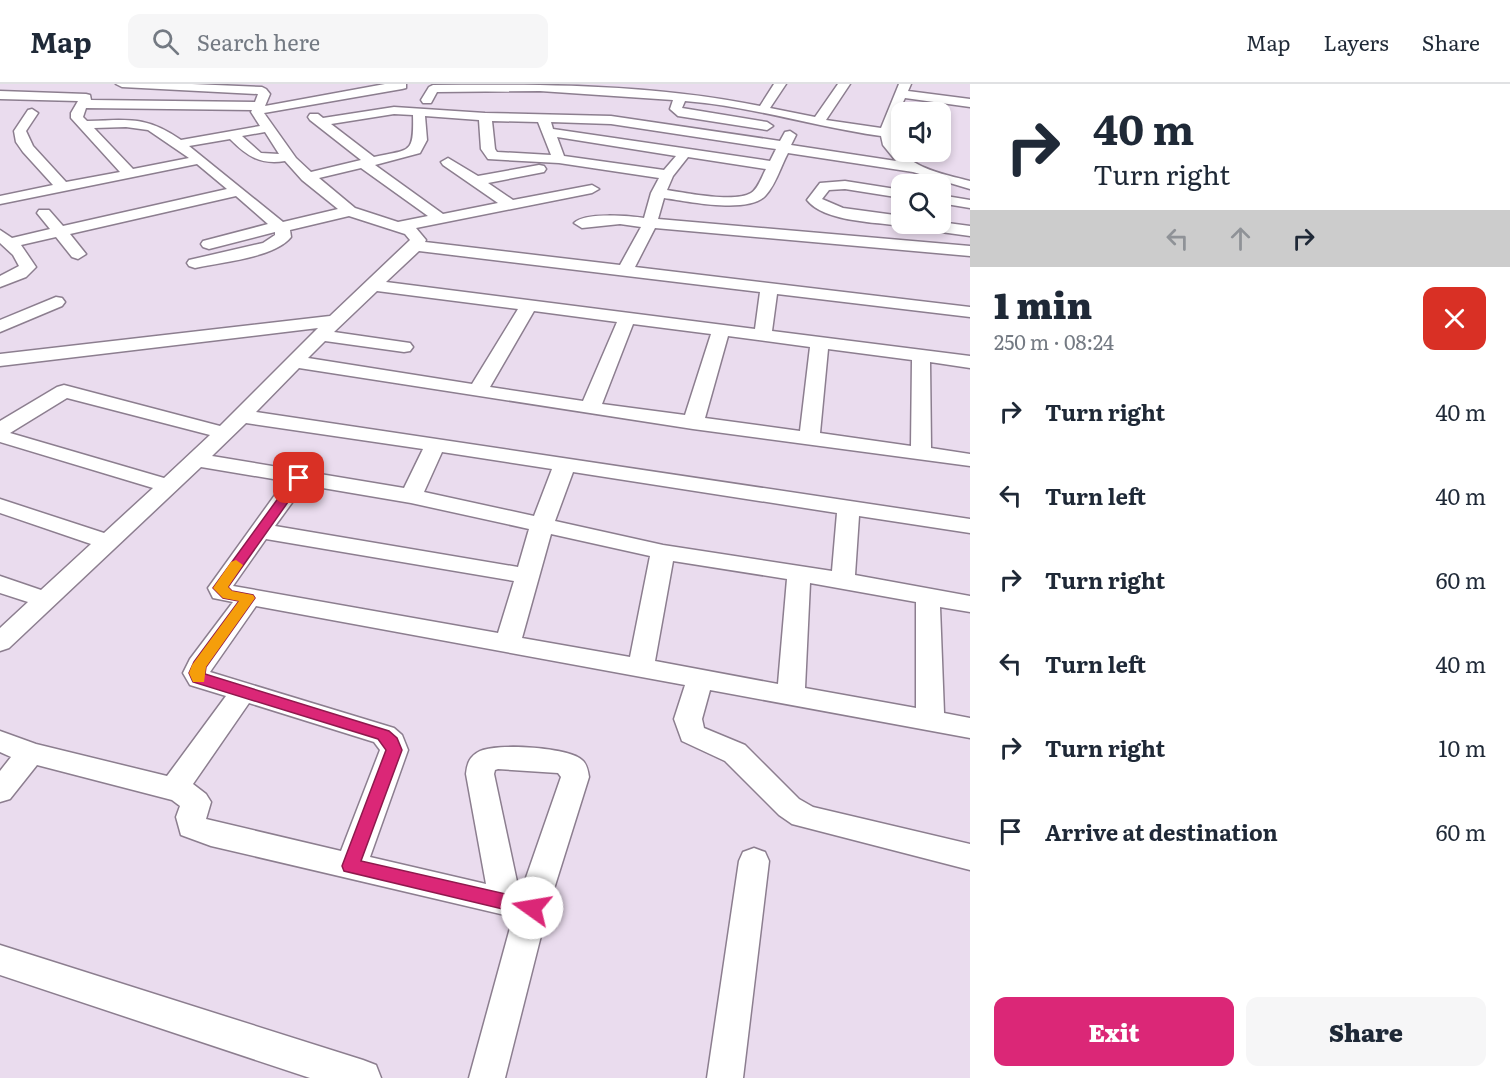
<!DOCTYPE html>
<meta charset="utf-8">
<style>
body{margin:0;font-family:Literata,serif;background:#f6f6f7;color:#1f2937;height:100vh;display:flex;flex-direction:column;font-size:22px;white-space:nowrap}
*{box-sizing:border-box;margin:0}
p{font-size:20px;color:#747a83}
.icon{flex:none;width:33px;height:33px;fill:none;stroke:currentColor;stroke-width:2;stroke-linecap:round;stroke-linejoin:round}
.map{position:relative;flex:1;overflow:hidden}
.details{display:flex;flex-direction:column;background:#fff;width:540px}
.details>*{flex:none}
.hud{background:#fff;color:#1f2937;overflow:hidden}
.controls{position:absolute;left:891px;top:18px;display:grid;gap:12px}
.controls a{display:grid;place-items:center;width:60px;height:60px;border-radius:12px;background:#fff;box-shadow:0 3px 9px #0003;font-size:30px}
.pin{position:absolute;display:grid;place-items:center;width:51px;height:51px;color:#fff;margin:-26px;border-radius:12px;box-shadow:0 3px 9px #0006}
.me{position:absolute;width:66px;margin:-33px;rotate:283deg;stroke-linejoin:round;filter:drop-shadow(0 0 4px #0008)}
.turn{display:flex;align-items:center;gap:21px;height:126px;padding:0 24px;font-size:27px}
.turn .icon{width:78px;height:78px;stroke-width:2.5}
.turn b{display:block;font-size:42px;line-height:51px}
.lanes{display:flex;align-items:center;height:57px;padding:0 24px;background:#0003;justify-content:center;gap:30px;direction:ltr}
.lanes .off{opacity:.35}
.round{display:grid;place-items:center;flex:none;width:63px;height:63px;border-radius:12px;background:#f6f6f7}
.summary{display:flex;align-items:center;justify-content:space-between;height:102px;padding:0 24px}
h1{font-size:36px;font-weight:800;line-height:45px}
.cta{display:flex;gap:12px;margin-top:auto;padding:12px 24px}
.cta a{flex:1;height:69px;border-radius:12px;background:#db2777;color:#fff;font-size:24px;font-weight:800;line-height:69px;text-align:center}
.cta a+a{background:#f6f6f7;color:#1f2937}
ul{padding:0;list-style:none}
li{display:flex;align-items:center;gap:18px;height:84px;padding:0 24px}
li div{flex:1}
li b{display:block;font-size:22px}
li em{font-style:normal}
header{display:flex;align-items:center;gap:36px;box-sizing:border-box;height:84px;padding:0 30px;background:#fff;border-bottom:2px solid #e0e1e3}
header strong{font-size:28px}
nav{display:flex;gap:33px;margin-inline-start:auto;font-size:21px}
.search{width:420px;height:54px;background:#f6f6f7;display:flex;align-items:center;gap:15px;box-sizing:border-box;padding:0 21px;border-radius:12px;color:#747a83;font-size:22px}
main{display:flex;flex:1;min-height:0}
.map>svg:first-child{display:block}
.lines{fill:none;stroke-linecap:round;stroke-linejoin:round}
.minor-casing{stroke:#8c7e8f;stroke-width:3}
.minor{fill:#fff;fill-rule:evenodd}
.route{fill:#db2777;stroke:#8e194d;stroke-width:1.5}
.slow{fill:#f59e0b}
</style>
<header>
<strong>Map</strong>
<div class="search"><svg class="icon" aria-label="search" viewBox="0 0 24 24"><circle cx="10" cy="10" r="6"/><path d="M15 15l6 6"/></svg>Search here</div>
<nav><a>Map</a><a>Layers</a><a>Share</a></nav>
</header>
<main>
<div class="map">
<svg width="970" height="994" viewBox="0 0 970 994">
<rect width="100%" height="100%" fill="#eadcee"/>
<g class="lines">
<g class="minor-casing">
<path id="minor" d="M116 0H192L262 3 266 5 270 10 265 22 385 0H406V4L402 5 264 29 296 74 311 88 361 76 310 36 308 33 310 30H318L323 34 394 23 485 29 611 32 780 57 785 48 790 47 796 51 791 61 896 77 883 61 881 52C815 43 751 22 685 17L682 24 767 38 773 42 767 46 678 32 670 25 673 16 540 7 437 8 431 19H423L421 16 429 3 433 1C542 0 653 0 760 22L774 0H786L770 24 815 33 838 0H850L826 36 881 44 899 0H911L908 7 970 15V23L905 14C900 25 892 38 894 50 898 83 944 90 970 97V105L913 88 788 69C781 82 776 100 766 111 750 131 686 117 664 114L658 135 970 162V172L655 144 635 183 970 223V233L777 210 772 247 970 272V284L930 278 931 364 970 370V382L693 345 299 284 256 328 970 435V449L859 432 855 491 970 512V528L940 523 944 629 970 634V654L710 606 702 635 704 644 745 661 799 715 813 723 970 760V786L792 740 779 731 725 677 682 657 674 635 685 601 256 522 210 588 394 644 402 651 408 666 370 773 486 800 466 690C467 679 470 672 480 667 497 659 569 663 582 676 587 680 588 687 589 693L548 824 505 994H469L513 833 211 762 181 751 176 733 180 722 172 716 37 681 10 715 0 718V687L11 673 0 668V647L36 660 167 692 226 612 190 601 183 589 190 575 233 518 213 514 208 504 285 397 201 383 9 564 0 567V544L28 518 0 509V492L41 506 91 460 0 429V415L104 449 153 404 0 358V337L57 303 64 301 220 342 318 244 0 282V270L330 232 410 156 405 150 349 132 290 146 291 153C274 174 221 178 195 184L189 182 187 179 189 176 263 159 275 151V148L209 165 203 163 201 160 203 157 268 140 236 112 70 150 86 170 78 175 72 173 56 153 21 161 36 183 26 193 0 203V192L19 182 13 171 0 159V146L12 154 50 145 37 129 39 126H49L63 142 227 105 197 80 0 120V112L53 101 23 68 16 58 14 47 28 26 32 25 38 29 26 47 33 62 66 98 120 88 71 34V29L78 17 0 15V7L86 10 90 11 91 16 255 18 258 10 122 3ZM86 24 252 26 251 28 260 42 181 56C145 31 128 36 87 37L83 33ZM394 30 413 31C414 71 410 65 374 73L331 40ZM425 32 479 36 481 65 488 75 559 79 659 94 651 109 644 134C629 132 585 128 574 139L582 144 620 140 641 143 620 181 425 158 426 156 416 144 592 109 599 105 592 101 513 116 488 99 544 88 546 85 544 82 539 81 478 92 448 74 441 78 443 81 498 119 443 130 375 81 420 69 427 56ZM492 37 538 38 551 71 497 68 495 65ZM551 38 611 40 776 65 770 77 553 45ZM126 43 148 46 189 74 133 85 94 44ZM265 48 279 70 261 69 242 52ZM557 53 676 72 664 86 564 72ZM230 55C247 72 260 81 285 77L302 96 338 125 283 138 189 62ZM688 73 766 85C762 92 758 105 751 109 735 119 686 109 667 106L673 92ZM361 84 428 132 398 138 355 124 319 94ZM419 167 760 208 755 245 386 198ZM377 207 518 225 472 300 308 274 325 257 404 268 410 267 413 263 410 259 334 248ZM534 227 617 238 583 317 490 303ZM633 240 711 250 685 331 602 320ZM728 252 810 263 800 347 705 334ZM828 265 912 276 911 362 820 349ZM67 314 210 351 164 394 10 349ZM246 339 423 365 404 404 212 372ZM442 368 552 385 534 432 424 408ZM573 388 837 429 832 487 663 461 555 437ZM305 401 411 419 529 445 518 483 275 442ZM551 450 650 472 630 573 522 554ZM266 455 514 497 498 549 233 502ZM673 477 787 495 778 600 655 577ZM810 499 916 518V624L805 604ZM249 619 374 658 380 666 341 767 206 735 211 718 206 710 193 700ZM498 685 558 689 561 693 521 808 519 807 494 690 495 686Z
M845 97 902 106V114L845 105 829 106 822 115 843 124 902 132V140H908L902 142C876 138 824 138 807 116L820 99Z
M940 111 970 116V124L940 119Z
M940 138 970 142V152L919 145 911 140Z
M56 213 62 214 65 218 62 222 0 248V236Z
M754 764 765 768 769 777 743 994H707L739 777 743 768Z
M0 861 363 976 376 981 381 994H310L0 891Z"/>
</g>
<use href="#minor" class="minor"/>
</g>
<path class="route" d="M299 390 305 394 228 503 232 507 253 511 255 514 206 583 205 590 389 647 397 654 402 666 361 777 532 816 538 818 541 824 538 829 532 832 344 787 342 782 386 666 378 655 193 598 189 589 194 578 239 517 223 514 213 504 295 391Z"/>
<path class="slow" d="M236 476 243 481 228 503 232 507 253 511 255 514 206 583 204 598H193L189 589 192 581 239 517 223 514 213 504 231 478Z"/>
</svg>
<div class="controls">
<a><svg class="icon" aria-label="sound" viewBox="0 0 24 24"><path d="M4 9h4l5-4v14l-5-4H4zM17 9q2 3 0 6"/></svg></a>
<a><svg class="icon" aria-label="search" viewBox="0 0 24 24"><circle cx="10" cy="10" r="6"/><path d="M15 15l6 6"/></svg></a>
</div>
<div class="pin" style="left:299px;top:394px;background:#d93025"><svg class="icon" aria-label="arrive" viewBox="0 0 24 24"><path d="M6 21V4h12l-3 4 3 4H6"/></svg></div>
<svg class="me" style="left:532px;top:824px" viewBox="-20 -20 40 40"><circle r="19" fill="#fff"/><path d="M0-13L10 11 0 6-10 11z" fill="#db2777"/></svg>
</div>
<section class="details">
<div class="hud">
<div class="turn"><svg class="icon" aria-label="right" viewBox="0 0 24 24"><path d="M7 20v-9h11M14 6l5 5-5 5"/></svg><div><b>40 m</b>Turn right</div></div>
<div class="lanes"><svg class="icon off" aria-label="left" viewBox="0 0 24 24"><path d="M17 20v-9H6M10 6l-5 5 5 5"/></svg><svg class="icon off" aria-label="ahead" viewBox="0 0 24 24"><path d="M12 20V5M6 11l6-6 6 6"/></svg><svg class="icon" aria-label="right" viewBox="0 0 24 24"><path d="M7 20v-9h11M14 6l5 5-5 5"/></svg></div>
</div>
<div class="summary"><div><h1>1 min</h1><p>250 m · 08:24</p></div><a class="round" style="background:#d93025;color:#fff"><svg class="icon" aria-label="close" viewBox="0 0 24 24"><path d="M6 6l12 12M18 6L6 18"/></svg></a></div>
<ul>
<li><svg class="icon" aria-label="right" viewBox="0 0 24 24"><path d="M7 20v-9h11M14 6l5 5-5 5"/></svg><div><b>Turn right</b></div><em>40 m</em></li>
<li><svg class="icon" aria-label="left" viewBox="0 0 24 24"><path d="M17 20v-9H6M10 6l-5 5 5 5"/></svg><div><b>Turn left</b></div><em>40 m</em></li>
<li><svg class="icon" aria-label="right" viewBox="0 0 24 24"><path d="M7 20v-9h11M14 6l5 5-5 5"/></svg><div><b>Turn right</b></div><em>60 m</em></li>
<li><svg class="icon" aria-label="left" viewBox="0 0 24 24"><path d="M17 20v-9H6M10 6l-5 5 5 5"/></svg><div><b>Turn left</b></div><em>40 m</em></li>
<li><svg class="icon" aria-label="right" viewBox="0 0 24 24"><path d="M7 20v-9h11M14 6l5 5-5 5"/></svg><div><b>Turn right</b></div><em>10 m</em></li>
<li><svg class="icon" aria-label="arrive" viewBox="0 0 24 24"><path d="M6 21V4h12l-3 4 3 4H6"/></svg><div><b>Arrive at destination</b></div><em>60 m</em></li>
</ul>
<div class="cta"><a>Exit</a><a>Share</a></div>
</section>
</main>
